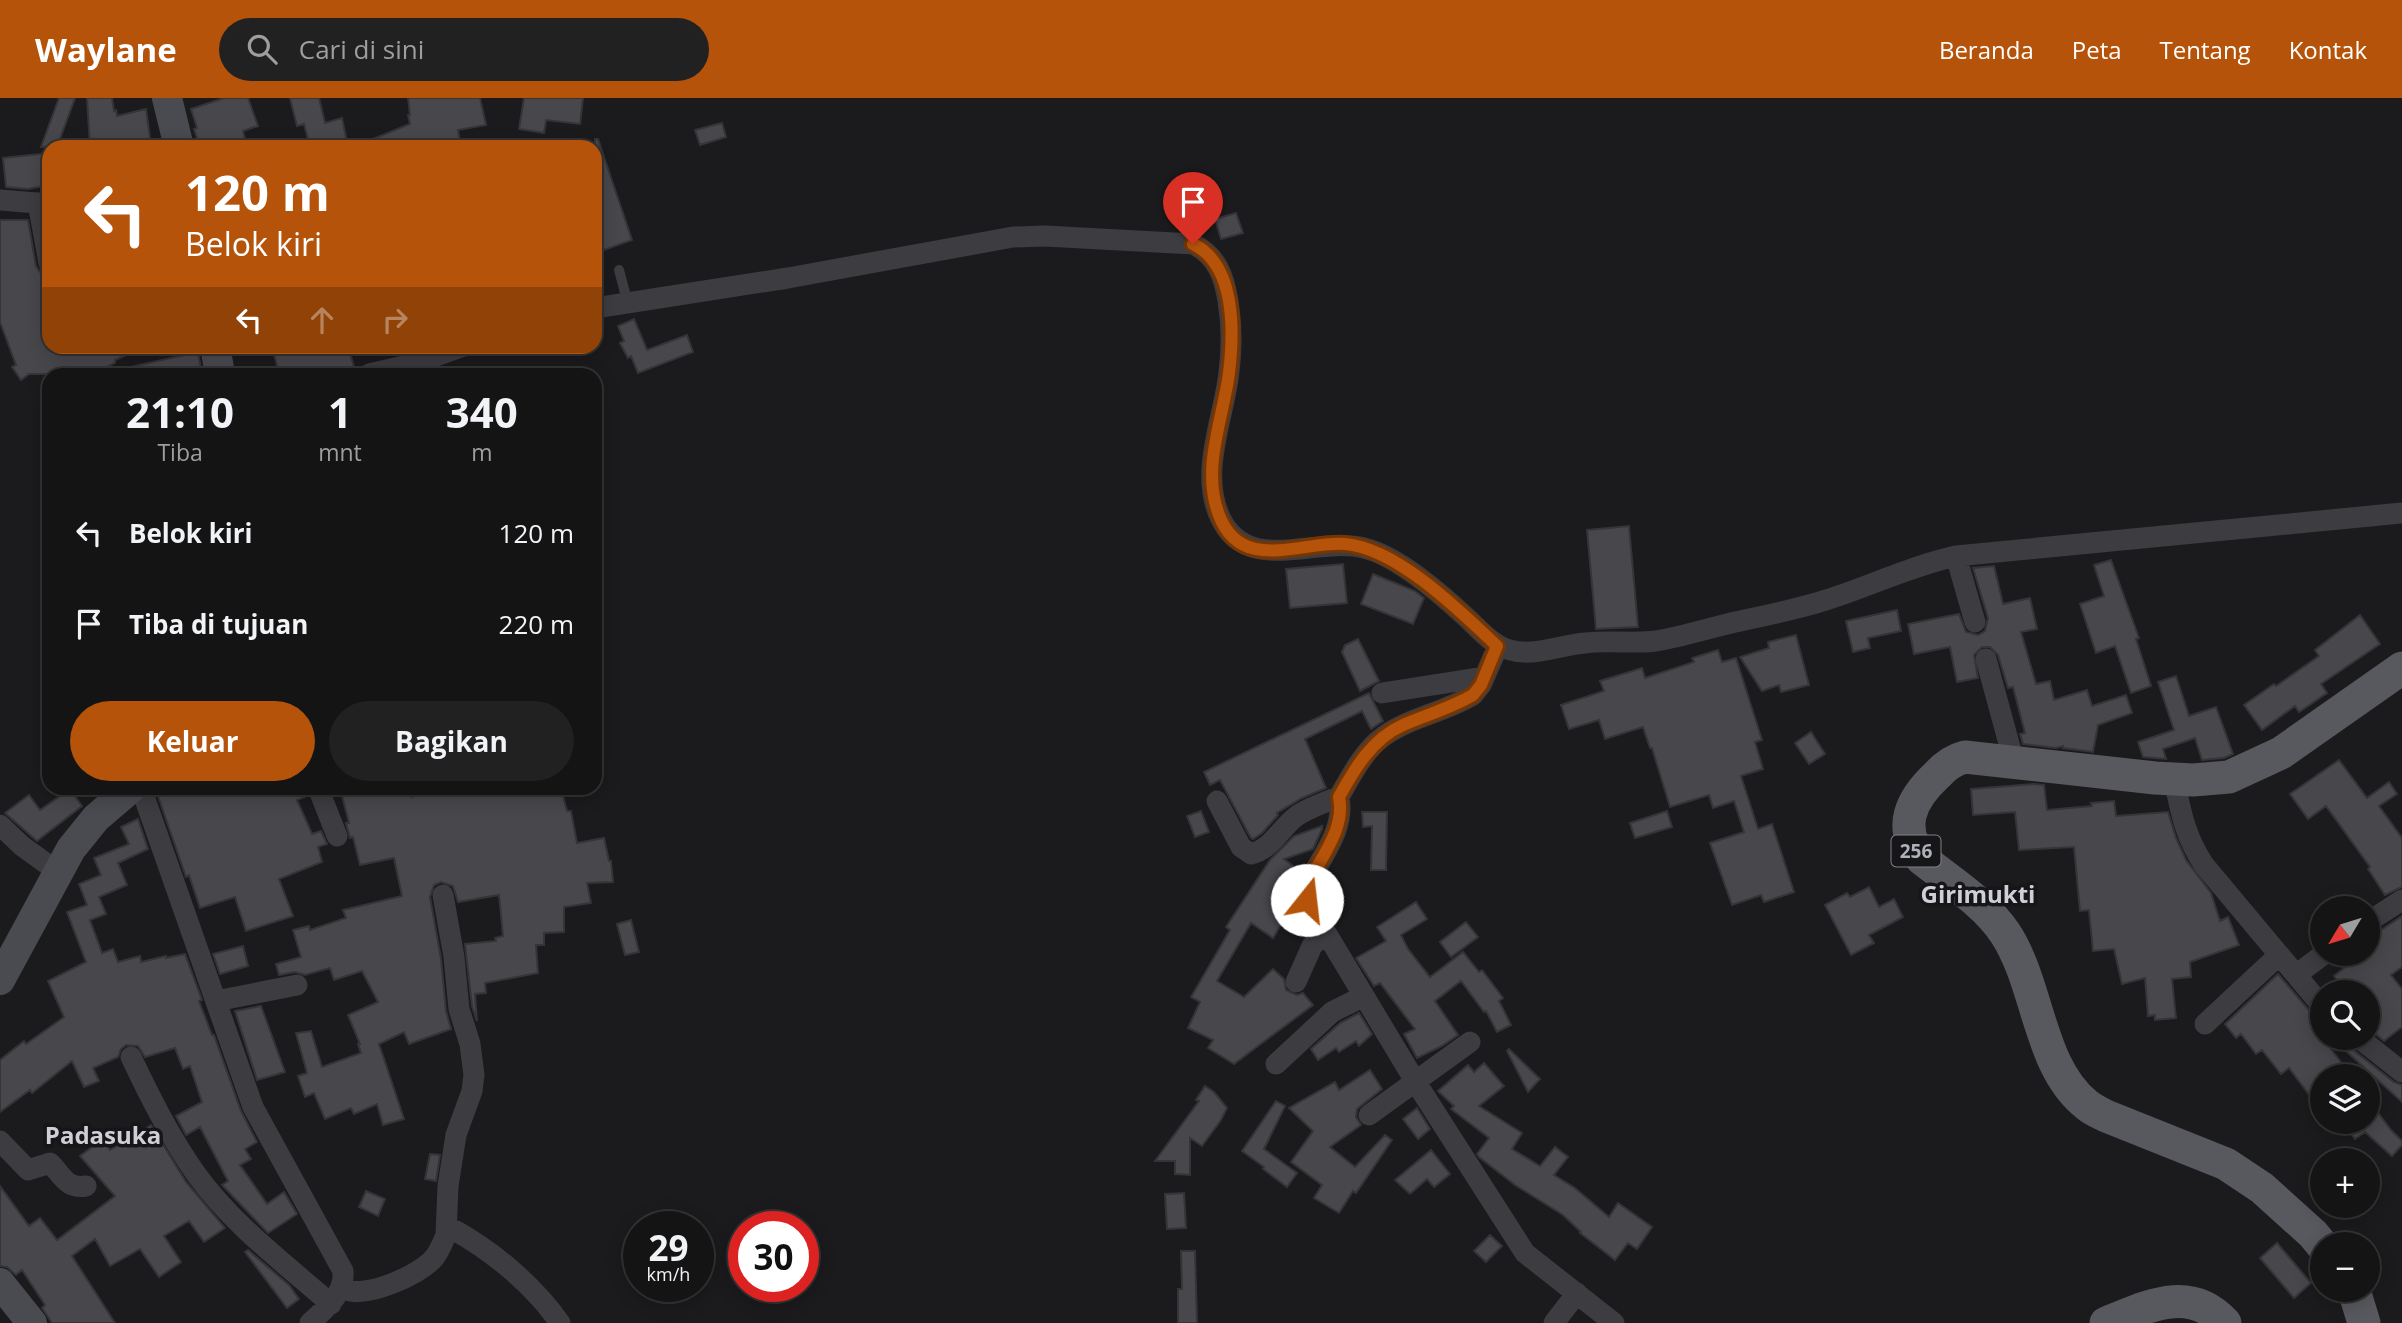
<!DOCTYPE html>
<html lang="id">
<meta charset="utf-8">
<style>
body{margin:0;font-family:"Open Sans",sans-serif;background:#212122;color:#f1f3f6;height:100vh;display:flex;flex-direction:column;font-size:26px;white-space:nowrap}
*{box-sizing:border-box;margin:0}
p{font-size:23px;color:#9d9ea0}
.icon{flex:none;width:38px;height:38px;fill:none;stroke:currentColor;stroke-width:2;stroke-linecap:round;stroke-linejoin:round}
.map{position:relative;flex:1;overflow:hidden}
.side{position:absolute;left:42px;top:270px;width:560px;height:427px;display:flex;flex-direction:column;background:#141415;border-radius:21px;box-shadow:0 4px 18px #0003,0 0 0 2px #333334}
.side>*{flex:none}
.guide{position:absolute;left:42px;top:42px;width:560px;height:214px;border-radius:21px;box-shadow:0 4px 18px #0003,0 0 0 2px #333334;background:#b45309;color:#fff;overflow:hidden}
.needle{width:46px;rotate:232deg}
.fabs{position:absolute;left:2310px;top:798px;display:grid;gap:14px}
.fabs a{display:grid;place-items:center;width:70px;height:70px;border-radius:50%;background:#141415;box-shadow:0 4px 18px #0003,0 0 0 2px #333334;font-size:35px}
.speed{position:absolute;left:623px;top:1113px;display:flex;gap:14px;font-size:35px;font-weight:700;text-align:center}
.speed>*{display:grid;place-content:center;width:91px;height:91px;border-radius:50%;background:#141415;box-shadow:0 4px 18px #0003,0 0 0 2px #333334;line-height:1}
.speed small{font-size:18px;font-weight:400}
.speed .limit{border:10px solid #d22;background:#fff;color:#111}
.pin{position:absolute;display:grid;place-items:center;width:60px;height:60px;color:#fff;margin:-72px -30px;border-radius:50% 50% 50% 0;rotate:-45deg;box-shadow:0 0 7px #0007}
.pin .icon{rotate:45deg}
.me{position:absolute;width:77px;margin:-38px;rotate:16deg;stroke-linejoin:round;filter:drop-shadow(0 0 5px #0008)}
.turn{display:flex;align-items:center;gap:24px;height:147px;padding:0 28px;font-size:32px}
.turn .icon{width:91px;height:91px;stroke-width:2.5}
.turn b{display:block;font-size:49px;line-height:60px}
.lanes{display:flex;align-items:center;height:66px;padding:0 28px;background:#0003;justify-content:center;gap:35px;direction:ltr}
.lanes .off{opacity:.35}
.eta{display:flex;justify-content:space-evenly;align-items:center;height:119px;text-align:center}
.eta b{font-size:42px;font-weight:700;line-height:49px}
.action{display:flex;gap:14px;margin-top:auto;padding:14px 28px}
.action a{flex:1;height:80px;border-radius:42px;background:#b45309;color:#fff;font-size:28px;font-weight:700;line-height:80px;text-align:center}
.action a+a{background:#212122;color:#f1f3f6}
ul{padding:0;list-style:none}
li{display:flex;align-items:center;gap:21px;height:91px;padding:0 28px}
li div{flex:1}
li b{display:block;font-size:26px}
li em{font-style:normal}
header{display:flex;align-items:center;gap:42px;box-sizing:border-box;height:98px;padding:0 35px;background:#b45309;color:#fff}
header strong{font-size:33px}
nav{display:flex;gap:38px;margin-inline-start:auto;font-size:24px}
.search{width:490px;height:63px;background:#212122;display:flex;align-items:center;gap:18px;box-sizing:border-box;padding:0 24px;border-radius:38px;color:#9d9ea0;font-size:26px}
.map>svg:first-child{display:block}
.building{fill:#48474c;stroke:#353438;stroke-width:2}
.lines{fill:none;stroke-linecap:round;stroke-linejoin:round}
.lane{stroke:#3c3c41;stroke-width:10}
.street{stroke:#3c3c41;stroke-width:21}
.secondary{stroke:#4a4a51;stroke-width:30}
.primary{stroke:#58585f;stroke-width:33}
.route-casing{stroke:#753606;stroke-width:18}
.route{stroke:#b45309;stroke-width:12}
.labels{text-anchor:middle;stroke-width:7;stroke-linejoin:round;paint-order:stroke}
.shield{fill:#161517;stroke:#808289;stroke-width:2}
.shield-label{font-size:19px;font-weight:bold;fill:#aeb0ba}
.quarter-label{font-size:24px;font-weight:bold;fill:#cfcfd7;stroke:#161517}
</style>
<header>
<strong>Waylane</strong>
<div class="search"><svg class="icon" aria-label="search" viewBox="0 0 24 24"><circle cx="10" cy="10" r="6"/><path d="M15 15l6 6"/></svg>Cari di sini</div>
<nav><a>Beranda</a><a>Peta</a><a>Tentang</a><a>Kontak</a></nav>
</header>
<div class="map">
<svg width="2402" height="1225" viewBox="0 0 2402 1225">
<rect width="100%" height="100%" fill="#1b1a1c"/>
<path class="building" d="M59 0H75L57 49H41Z
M87 0H112L114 13 116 12 117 18 146 11 151 47 135 49H90Z
M224 0H248L258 28 243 33 247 49H200L194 31 197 30 191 11Z
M290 0H319L325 25 342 20 348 49H310L304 26 297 28Z
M408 0H480L486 27 458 32 461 49H353L410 26 408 17H410Z
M524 0H583L580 26 546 22 544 35 519 31Z
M722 25 726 39 700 47 695 32Z
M595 41H598L632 142 604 152 595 125Z
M49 55V87L28 91 6 89 3 60Z
M1236 115 1243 135 1221 141 1215 121Z
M0 122H28L36 168 40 174 48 178 49 184V248L145 249 115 262V265L93 276H29L21 282 12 269 16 267 0 224Z
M634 221 647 252 687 237 693 254 638 275 631 258 628 260 620 245 624 243 618 228Z
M272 248H348L356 276H279Z
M198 254 202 276H127L126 270Z
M1629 428 1638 529 1596 531 1587 432Z
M2111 462 2139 540 2136 541 2151 588 2131 595 2115 548 2096 555 2080 506 2104 498 2094 467Z
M1343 466 1347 505 1290 510 1286 471Z
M1994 468 2003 506 2030 500 2037 531 2021 534 2036 586 2050 583 2054 602 2087 592 2092 608 2126 597 2132 615 2098 627 2093 654 2063 650V648L2056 650 2023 646 2020 636 2025 635 2013 589 2008 590 1998 557 1990 549H1982L1974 557 1978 580 1957 584 1950 549 1914 556 1908 526 1959 516 1966 534 1978 537 1985 533 1988 520 1973 470Z
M1373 476 1415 493 1424 500 1413 526 1361 506Z
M1897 512 1901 533 1868 540 1870 550 1853 554 1846 523Z
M2360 517 2380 546 2321 586 2327 595 2299 614 2295 608 2262 632 2244 607 2274 586 2276 588 2319 558 2315 552Z
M1796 537 1809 587 1781 594 1779 587 1762 593 1740 559 1769 550 1768 544Z
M1358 541 1379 583 1360 593 1342 554 1345 547Z
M1718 552 1722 564 1736 560 1762 642 1755 644 1763 671 1741 678 1758 731 1772 726 1794 794 1764 804 1761 797 1732 807 1710 745 1744 734 1734 703 1713 710 1709 697 1670 709 1652 650H1650L1643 629 1605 641 1599 622 1569 631 1561 607 1604 593 1600 583 1642 570 1645 580 1694 564 1692 560Z
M2176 578 2189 618 2216 609 2233 656 2224 660 2202 662 2195 640 2163 651 2166 661 2143 659 2138 644 2174 632 2158 584Z
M1369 595 1383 623 1371 631 1362 613 1305 641 1326 690 1302 700 1277 715 1278 717 1262 735 1253 741 1251 740 1220 682 1210 687 1204 674Z
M1811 634 1825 656 1809 666 1795 645Z
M2339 662 2367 700 2389 684 2397 696 2379 708 2402 740V789L2385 797 2368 771 2370 769 2326 708 2308 721 2290 696Z
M2034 686 2044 687 2047 712 2092 708 2091 705 2114 703 2116 718 2168 714 2176 740 2186 762 2211 795 2220 823 2228 819 2239 847 2190 864 2191 879 2172 881 2176 920 2155 922V917L2148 918 2145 880 2122 886 2114 851 2093 853 2089 812 2080 813 2074 749 2019 752 2015 714 1973 717 1971 691Z
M178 690H305L307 698 297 702 312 736 321 733 327 746 318 749 322 764 279 781 293 818 246 833 235 799 200 810 189 777 186 779 158 698Z
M340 690H409L411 699 443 690H561L567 713H571L577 745 604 740 609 763H611L613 784 587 785 591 805 564 809V834L544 835V847H536L538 875 485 885 486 895 475 896 477 923 472 908 465 846 496 843 495 840 503 838 499 797 458 804 453 788 441 784 434 787 430 799 441 861 446 913 451 931 409 946 404 934 379 946 404 1021 383 1027 377 1006 354 1016 351 1010 325 1021 314 995 305 999 298 978 307 975 296 935 311 933 322 969 361 955 358 946H360L348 917 378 904 362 873 334 882 330 870 305 877 295 874 279 877 276 866 301 859 293 832 309 828 310 832 346 820 343 812 402 798 394 760 360 767 353 739 350 740 346 725H349Z
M70 691 82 708 37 743 5 715 29 697 40 712Z
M1201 713 1209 734 1195 739 1187 718Z
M1667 713 1672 729 1635 740 1630 725Z
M1362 714H1387L1386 772H1371L1372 728 1363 729Z
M138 721 148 751 118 765 127 787 99 799 106 816 90 822 102 855 113 851 118 864 140 858 141 864 166 858V860L185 856 202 902 199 903 212 937H214L241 1013 257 1044 245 1051 251 1061 240 1067 267 1106 284 1094 297 1116 268 1135 222 1087 228 1083 200 1029 186 1037 176 1018 202 1004 190 968 183 971 175 950 145 959 138 948 126 947 121 951 118 959 93 970 99 983 84 989 72 963 32 995 30 992 0 1014V962L24 943 26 946 64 919 48 883 86 864 67 814 87 807 79 786 101 777 94 760 129 746 121 729Z
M1322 728V731L1313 751 1284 761 1300 773 1293 787V797L1289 801 1294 805 1273 840 1251 825 1217 883 1244 899 1273 871 1284 881 1286 892 1297 897 1303 895 1313 907 1234 966 1208 950 1213 942 1188 930 1200 904 1191 899 1230 832 1226 829 1270 762 1294 738Z
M1869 789 1879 809 1894 801 1903 819 1869 837 1874 845 1851 857 1825 807 1847 795 1850 799Z
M1416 804 1427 821 1401 837 1408 851 1430 879 1463 854 1479 874 1482 872 1503 900 1499 903 1511 927 1497 934 1486 913 1484 914 1461 883 1435 903 1458 937 1442 948 1417 960 1404 936 1415 931 1380 885 1374 888 1356 860 1386 843 1377 829Z
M2402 818V869L2391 877 2402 891V929L2384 943 2368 930V894H2346L2334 878 2354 862 2349 856H2368V846L2374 841 2372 838Z
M631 822 639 854 625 857 617 826Z
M1466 824 1478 839 1451 859 1440 844Z
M243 848 248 868 220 876 213 856Z
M2278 876 2312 916 2322 922V940H2346L2351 950 2394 984 2402 987V1004L2337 945 2331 951 2347 972 2339 978H2322V1014L2289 970 2281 976 2262 952 2256 956 2241 936 2236 940 2225 926Z
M261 908 285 974 257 982 235 913Z
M1359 915 1372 936 1359 948 1356 943 1339 954 1336 950 1318 962 1311 951 1340 925Z
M1509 951 1540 981 1528 994 1507 953Z
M1484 965 1504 988 1479 1008 1522 1035 1512 1051 1540 1068 1555 1049 1568 1059 1554 1077 1575 1090 1609 1119 1618 1105 1652 1129 1637 1151 1628 1145 1615 1162 1580 1135 1581 1134 1563 1117 1515 1087 1479 1059 1477 1056 1489 1040 1451 1011 1454 1008 1438 993 1468 967 1474 974Z
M1370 972 1382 991 1357 1011 1356 1019 1361 1027 1330 1049 1355 1069 1385 1037 1392 1042 1356 1095 1353 1093 1339 1115 1314 1100 1322 1087 1291 1064 1313 1033 1289 1010 1335 984 1339 992Z
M1205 988 1214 994 1227 1010 1221 1022 1202 1048 1190 1040V1077L1175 1076V1063H1155L1199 1003 1196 1002Z
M2368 1001 2391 1032 2402 1043V1047L2392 1058 2365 1034 2355 1041 2342 1024H2368Z
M1276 1003 1285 1008 1264 1051 1297 1075 1287 1089 1263 1071 1264 1069 1242 1053Z
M1417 1010 1430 1031 1418 1041 1403 1021Z
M151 1027 186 1084 225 1130 204 1144 189 1123 164 1138 181 1164 159 1179 140 1151 110 1168 95 1141 72 1158 115 1225H52L42 1210 45 1207 22 1172 16 1177 7 1169 0 1168V1088L29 1128 40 1120 57 1142 115 1098 80 1058 103 1041 110 1052Z
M1431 1052 1450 1076 1434 1089 1427 1081 1410 1096 1395 1082Z
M430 1056 440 1057 436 1083 425 1081Z
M366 1093 385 1101 378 1118 359 1109Z
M1184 1095 1186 1130 1167 1131 1165 1096Z
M1490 1137 1502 1148 1486 1164 1474 1153Z
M2277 1145 2311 1185 2294 1200 2260 1160Z
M248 1152 289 1187 299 1201 287 1210 245 1154Z
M1181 1153H1195L1197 1225H1178V1191H1182Z"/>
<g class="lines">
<path class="lane" d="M619 172 628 206"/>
<path class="street" d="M0 102 49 106
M38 105 49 165
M595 210 788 180 1013 139 1045 138 1193 146C1217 158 1224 178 1228 203 1232 227 1232 250 1229 274 1224 320 1199 374 1220 419 1247 478 1315 438 1364 450 1398 458 1441 496 1467 520 1480 532 1492 547 1510 552 1534 559 1561 547 1585 545 1609 542 1633 546 1656 543 1681 539 1706 531 1731 525 1762 518 1795 512 1826 502 1870 488 1911 468 1956 458L2402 415
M369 276 417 265 464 248
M1956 458 1975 524
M1498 548 1481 587 1473 597C1445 614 1411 619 1384 638 1364 652 1351 678 1339 699 1346 733 1318 762 1305 792L1313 813 1415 983 1525 1155 1614 1225
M1986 561 2014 664
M1382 595 1484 579
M2174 681C2181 715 2185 738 2204 767L2322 908
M141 690 253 1009 343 1173C345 1196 326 1210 310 1225
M318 690 337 738
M1217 703 1241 749 1251 756C1272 751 1281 729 1298 717 1311 709 1325 704 1339 699
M0 727 22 748 58 774
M443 797 454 859 459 911 470 946 474 977 472 993 456 1037 448 1088 446 1137
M2368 824 2402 802
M2296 877 2324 856
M1296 884 1312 848 1325 834
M216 903 297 887
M2205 926 2279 857
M2359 940 2402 974
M131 959C150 999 170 1039 196 1076 232 1126 284 1165 331 1206
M1276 966 1332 914 1364 898
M1369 1017 1470 944
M0 1043 28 1072 50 1065C63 1078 66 1091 86 1088
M342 1190C362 1203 420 1177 434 1160 440 1153 443 1143 447 1135L456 1133C495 1155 534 1188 560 1225
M1554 1225 1577 1195"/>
<path class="secondary" d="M167 0 179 49
M215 248 220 276
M0 882 71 751 96 720 131 690
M0 1185 32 1225"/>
<path class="primary" d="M2322 1147 2313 1136 2262 1090 2226 1066 2106 1018C2100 1015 2093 1012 2087 1007 2038 969 2039 886 2005 835 1985 805 1950 783 1922 761 1897 729 1911 701 1937 677 1945 668 1953 662 1965 659L2155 680 2193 682 2229 679 2281 655 2402 570
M2354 1192 2364 1225
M2106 1225C2147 1209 2189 1186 2225 1225"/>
</g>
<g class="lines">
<g class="route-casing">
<path id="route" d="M1193 146C1236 167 1234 234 1229 275 1223 321 1201 371 1219 417 1241 476 1301 443 1345 446 1397 450 1461 514 1497 548L1481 587 1473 597C1451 610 1426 617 1403 627 1372 641 1355 670 1339 699 1346 733 1318 762 1305 792L1307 802"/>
</g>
<use href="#route" class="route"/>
</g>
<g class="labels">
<rect class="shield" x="1891.5" y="737.5" width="49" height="31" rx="5"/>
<g class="shield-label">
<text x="1916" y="760">256</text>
</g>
<g class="quarter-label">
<text x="1978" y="805">Girimukti</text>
<text x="103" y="1046">Padasuka</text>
</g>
</g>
</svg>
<div class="fabs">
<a><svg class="needle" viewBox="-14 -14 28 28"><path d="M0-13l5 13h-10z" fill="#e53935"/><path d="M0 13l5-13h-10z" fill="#9d9ea0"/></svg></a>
<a><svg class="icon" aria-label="search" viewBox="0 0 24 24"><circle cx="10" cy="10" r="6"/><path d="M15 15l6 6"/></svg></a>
<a><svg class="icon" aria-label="layers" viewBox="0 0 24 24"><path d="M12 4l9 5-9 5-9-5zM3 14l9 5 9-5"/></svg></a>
<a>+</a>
<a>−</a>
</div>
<div class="speed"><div>29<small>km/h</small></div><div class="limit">30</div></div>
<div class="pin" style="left:1193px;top:146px;background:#d93025"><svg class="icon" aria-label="arrive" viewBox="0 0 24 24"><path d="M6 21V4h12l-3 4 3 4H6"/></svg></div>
<svg class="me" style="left:1307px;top:802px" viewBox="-20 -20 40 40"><circle r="19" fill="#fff"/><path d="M0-13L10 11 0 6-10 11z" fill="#b45309"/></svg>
<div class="guide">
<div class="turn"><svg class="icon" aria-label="left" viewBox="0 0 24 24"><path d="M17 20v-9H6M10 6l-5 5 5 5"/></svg><div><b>120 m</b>Belok kiri</div></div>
<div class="lanes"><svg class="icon" aria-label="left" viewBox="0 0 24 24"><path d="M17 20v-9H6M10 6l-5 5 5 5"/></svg><svg class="icon off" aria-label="ahead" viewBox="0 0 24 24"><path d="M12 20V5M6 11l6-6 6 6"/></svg><svg class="icon off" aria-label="right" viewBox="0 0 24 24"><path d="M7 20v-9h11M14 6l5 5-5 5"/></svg></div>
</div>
<section class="side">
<div class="eta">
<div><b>21:10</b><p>Tiba</p></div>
<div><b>1</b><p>mnt</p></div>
<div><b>340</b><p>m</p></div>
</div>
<ul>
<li><svg class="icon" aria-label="left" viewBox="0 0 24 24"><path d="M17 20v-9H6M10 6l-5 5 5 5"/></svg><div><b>Belok kiri</b></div><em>120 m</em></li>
<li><svg class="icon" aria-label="arrive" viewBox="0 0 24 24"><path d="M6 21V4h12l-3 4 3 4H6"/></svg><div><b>Tiba di tujuan</b></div><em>220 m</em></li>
</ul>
<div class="action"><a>Keluar</a><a>Bagikan</a></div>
</section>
</div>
